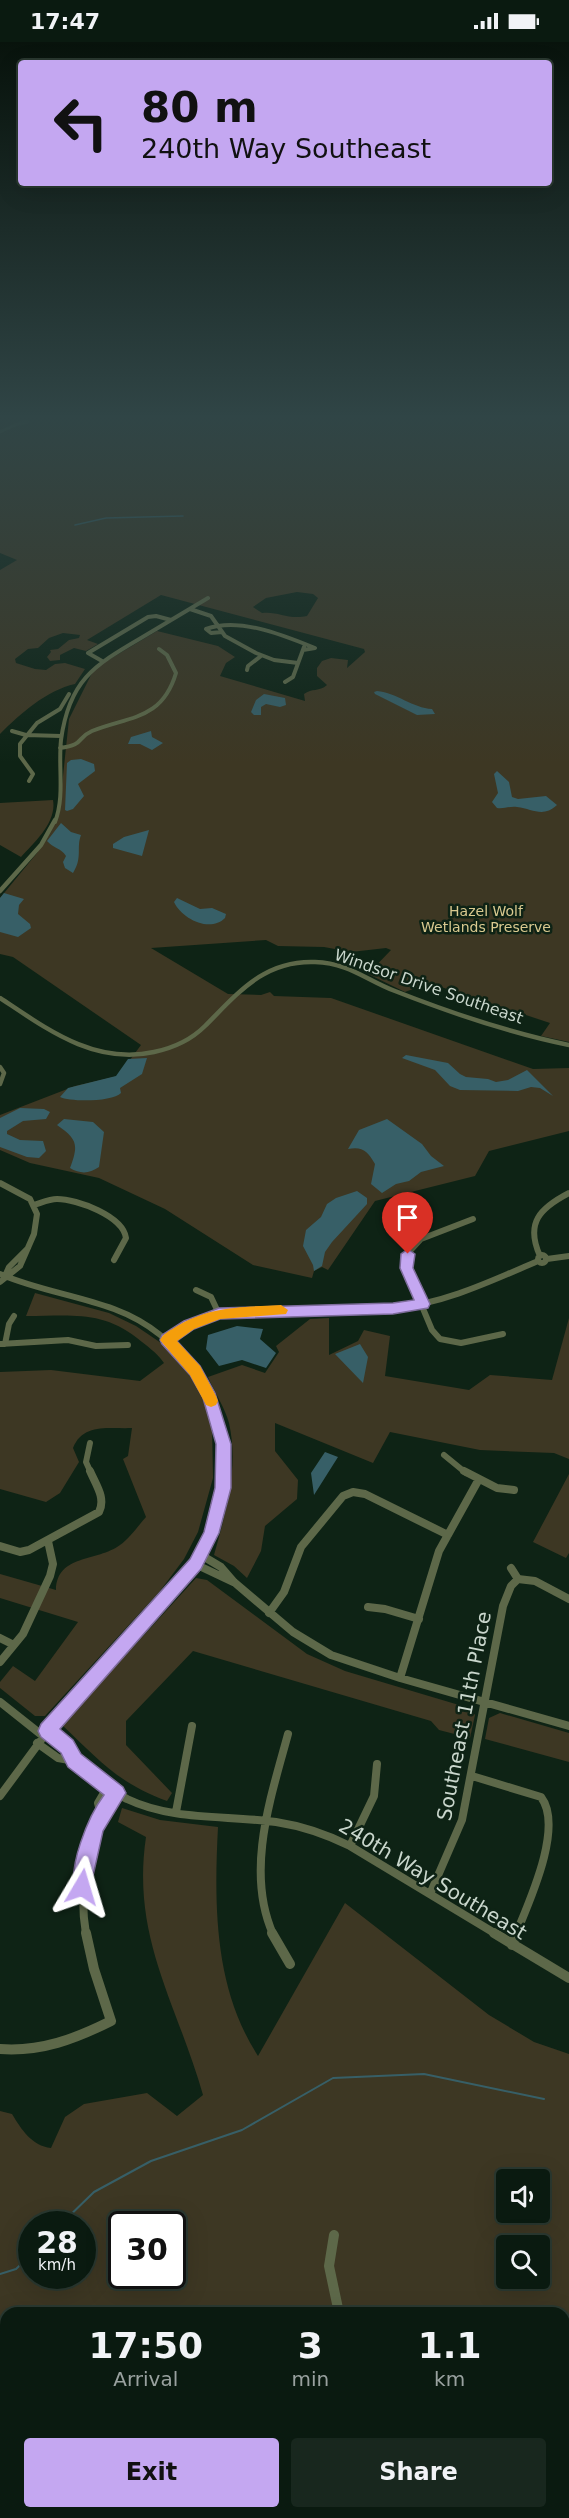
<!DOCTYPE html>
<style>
body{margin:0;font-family:"DejaVu Sans",sans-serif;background:#18271e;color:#f1f3f6;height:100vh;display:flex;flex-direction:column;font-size:22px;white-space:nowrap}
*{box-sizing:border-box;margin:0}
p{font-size:20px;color:#99a19f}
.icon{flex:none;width:33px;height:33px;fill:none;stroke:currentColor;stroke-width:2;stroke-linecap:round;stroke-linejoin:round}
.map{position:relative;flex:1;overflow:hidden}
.details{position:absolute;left:0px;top:2265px;width:570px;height:212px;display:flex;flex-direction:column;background:#0a1a10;border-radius:18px 18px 0 0;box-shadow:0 6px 24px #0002,0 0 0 2px #2a3830}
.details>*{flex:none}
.hud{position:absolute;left:18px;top:18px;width:534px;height:126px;border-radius:6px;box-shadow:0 6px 24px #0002,0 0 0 2px #2a3830;background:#c4a7f1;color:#111;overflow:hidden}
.controls{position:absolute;left:496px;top:2127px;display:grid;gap:12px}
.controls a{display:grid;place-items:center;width:54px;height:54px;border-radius:6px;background:#0a1a10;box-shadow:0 6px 24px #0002,0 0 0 2px #2a3830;font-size:30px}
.speed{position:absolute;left:18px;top:2169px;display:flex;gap:12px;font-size:30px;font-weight:700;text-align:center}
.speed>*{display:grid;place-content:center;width:78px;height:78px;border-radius:50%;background:#0a1a10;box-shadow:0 6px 24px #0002,0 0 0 2px #2a3830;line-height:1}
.speed small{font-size:15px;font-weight:400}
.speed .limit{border:3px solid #111;border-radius:9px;background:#fff;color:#111}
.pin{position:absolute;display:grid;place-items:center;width:51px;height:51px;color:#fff;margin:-62px -26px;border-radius:50% 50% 50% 0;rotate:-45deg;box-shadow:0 0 6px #0007}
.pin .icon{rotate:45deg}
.me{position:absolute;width:66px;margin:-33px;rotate:7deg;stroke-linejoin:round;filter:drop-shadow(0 0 4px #0008)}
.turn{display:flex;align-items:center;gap:21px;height:126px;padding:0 24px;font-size:27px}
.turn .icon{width:78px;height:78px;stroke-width:2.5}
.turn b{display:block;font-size:42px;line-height:51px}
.eta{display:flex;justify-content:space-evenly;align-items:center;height:102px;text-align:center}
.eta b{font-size:36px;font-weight:700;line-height:42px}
.action{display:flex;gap:12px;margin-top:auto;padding:12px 24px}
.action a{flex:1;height:69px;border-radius:6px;background:#c4a7f1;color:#111;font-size:24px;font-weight:700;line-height:69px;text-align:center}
.action a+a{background:#18271e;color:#f1f3f6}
.status{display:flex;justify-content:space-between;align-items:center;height:42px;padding:0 30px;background:#0a1a10;direction:ltr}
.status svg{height:16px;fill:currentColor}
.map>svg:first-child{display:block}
.green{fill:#3d3723;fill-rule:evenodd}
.water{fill:#375f67}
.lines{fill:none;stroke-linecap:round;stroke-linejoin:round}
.stream-far1{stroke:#375f67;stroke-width:1.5}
.stream{stroke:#375f67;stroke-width:2}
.minor-far5{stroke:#5d6849;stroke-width:3}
.minor-far4{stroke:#5d6849;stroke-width:4}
.minor-far3{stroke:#5d6849;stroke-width:4.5}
.minor-far2{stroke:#5d6849;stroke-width:6}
.minor-far1{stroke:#5d6849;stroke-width:8}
.minor{stroke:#5d6849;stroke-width:10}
.route{fill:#c4a7f1;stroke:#7f6d9d;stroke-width:1.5}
.slow{fill:#f59e0b}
.labels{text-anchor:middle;stroke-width:5;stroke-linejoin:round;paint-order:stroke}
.far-park-label{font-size:14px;fill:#daca90;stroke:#0e2315}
.street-label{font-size:16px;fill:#c9d6cc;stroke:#0e2315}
.near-street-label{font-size:20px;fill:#c9d6cc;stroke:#0e2315}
</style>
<div class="status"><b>17:47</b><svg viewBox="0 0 49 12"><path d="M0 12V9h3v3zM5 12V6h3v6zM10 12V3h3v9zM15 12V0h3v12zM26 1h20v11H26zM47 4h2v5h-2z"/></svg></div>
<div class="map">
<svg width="569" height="2476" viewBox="0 0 569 2476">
<rect width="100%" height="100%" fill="#0e2315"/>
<path class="green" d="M0 374H569V1000L541 994 550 981 429 941 405 950 368 932 391 908 386 906 351 910 324 905 278 904 266 898 151 906 228 952 261 953 270 950 274 954 331 956 533 1027 569 1026V1089L489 1109 475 1134 375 1159 328 1228 322 1225 314 1229 312 1236 253 1223 165 1167 99 1136 30 1121 0 1108V1073L75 1044 118 1034 141 1003 13 915 0 912V856L37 811 59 772 69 677 92 631 100 623 157 589 218 604 235 615 226 621 220 634 305 659 304 652C312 646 319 650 327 643L317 634V626L322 619 331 616 348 618 347 626 365 610 364 607 161 553 87 598 98 602 86 609 74 606 60 613V618L50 619 47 615 51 610 50 608 58 607 69 598 79 596 80 593 63 591 49 596 38 606 28 607 15 617 16 621 35 627 46 628 55 622 65 621 85 627 75 642C47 648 20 672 0 692V528L17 518 0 511ZM297 550 313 552 318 556 307 574C288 578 278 569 262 571L253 565 266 556Z
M53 758C57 780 35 800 21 815L0 803V761Z
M35 1251 109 1271 136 1284 164 1303 188 1331 202 1353 212 1384 213 1436 198 1490 184 1517 160 1549 45 1674H35L0 1646V1640L13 1624 35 1639 78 1580 0 1556V1532L56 1548C57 1512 97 1520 120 1503 130 1496 138 1484 146 1475L123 1417 128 1414 132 1386C108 1387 83 1381 73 1406L79 1420 60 1451 46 1460 0 1447V1330L51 1328 140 1339 164 1321C156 1310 147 1304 137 1296 102 1268 69 1274 26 1274Z
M329 1276V1313L358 1299 364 1288 390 1294 385 1334 469 1348 490 1333 552 1338 569 1276V1417L554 1411 480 1408 390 1390 373 1421 275 1381V1409L298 1438 297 1457 265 1484 261 1509 247 1536 234 1524 214 1513C226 1470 239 1426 229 1381 225 1366 214 1349 208 1335L242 1323 265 1331 279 1310 276 1304 310 1277Z
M569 1432V1511L566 1516 533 1500Z
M196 1536 207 1538 307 1612 345 1629 469 1666 475 1673 470 1696 439 1688 431 1679 193 1609 126 1679V1703L172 1751 167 1759C118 1741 99 1718 62 1683Z
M500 1671 569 1691V1720L485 1697 489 1676Z
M122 1766 160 1778 218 1785C214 1863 214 1946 258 2014L345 1861 489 1973 534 2000 569 2012V2476H0V2069L12 2072C21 2087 32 2104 51 2106L65 2075 84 2062 147 2051 177 2074 203 2053C177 1961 131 1896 146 1795L118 1780ZM507 2138H540V2170H507ZM32 2182H82V2234H32ZM122 2182H172V2234H122ZM507 2204H540V2236H507ZM6 2271H564V2470H6Z"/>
<path class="water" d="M377 649C397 651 413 666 432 667L435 672 417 673 375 652 374 650Z
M264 652 285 656 286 663 280 665 266 662 261 665V673H254L251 670 256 658Z
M151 689 152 695 163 701 152 708 140 702H128L131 695Z
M81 717 94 722 95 729 78 742 84 754 73 767 67 769 65 768 67 721 71 718Z
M497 729 509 740 512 755 518 757 546 754 557 763C543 776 533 767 517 765 510 764 504 767 497 766L492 760 498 751 494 732Z
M61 781 71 790 81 793C76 806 83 815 73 831L65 826 63 820 66 814C61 806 53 806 47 799Z
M149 788 142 814 113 806V802L124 795Z
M4 851 24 857 19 863 18 872 30 882 31 886 18 895 0 890V856Z
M177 856 200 867 212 866 226 872 225 876C210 891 182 877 174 860Z
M406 1013 448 1021 460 1032 466 1035 488 1037 496 1040 508 1038 527 1028 553 1054 540 1046 531 1045 518 1049 460 1048 450 1044 435 1028 402 1016Z
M147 1016 142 1032 120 1046 121 1051C113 1060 70 1060 60 1055L68 1046 116 1034 128 1017Z
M20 1066 44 1067 50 1070 46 1077 23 1079 7 1089V1092L20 1098 43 1099 46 1109 39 1116 27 1115 0 1105V1076Z
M64 1077 93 1080 104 1090 99 1125C89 1132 80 1132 70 1126 79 1102 77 1097 57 1083Z
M387 1077 422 1102 431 1114 444 1124 421 1130 409 1139 396 1142 382 1151 371 1142 375 1122C368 1109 362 1104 348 1107L359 1088Z
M357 1149 367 1156V1162L332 1200 325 1210 322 1224 314 1229 313 1223 303 1204 306 1188 321 1175 327 1162 336 1156Z
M237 1284 263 1287 260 1297 276 1311 266 1326 242 1318 219 1324 206 1307 208 1293Z
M360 1302 368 1315 363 1341 335 1312Z
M325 1410 338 1415 314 1453 311 1431Z"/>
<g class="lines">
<path class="stream-far1" d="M75 483 106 476 183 474"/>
<path class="stream" d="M61 2182 94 2150 151 2119 242 2088 333 2036 424 2032 544 2057
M0 2232 16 2227 32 2212
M0 2404 6 2411
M57 2470 62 2476"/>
<path class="minor-far5" d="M0 390 24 379 28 380 19 382"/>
<path class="minor-far4" d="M190 567 211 574 225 594 256 611 274 618 298 621
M222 590 211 591 206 587C240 575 283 593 315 606L303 608
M102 619 88 611 148 575 156 574 171 578
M247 628 248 624 261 614
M285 640 293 635 304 605
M12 689 26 693 61 694
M60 706C85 703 76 696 92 689 130 674 162 678 176 631L167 613 159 607
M29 739 33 732 20 714V702L37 681 60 667 69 652
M55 780C65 754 58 726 61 698 69 639 93 624 141 596 163 583 186 569 208 556"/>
<path class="minor-far3" d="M0 849 41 803 55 778
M0 956C47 987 94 1023 154 1010 173 1006 191 998 205 984 238 951 264 918 315 920 349 921 366 938 395 949 451 971 510 991 569 1003
M0 1025 4 1031 0 1042"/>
<path class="minor-far2" d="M0 1141 30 1157 37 1172 34 1192 20 1224 0 1240
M34 1163C41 1161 49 1157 57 1157 77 1157 123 1174 126 1196L114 1218
M473 1177 421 1197 409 1210 406 1226 432 1288 440 1297 461 1301 503 1292
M538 1217a4 4 0 1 1 8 0a4 4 0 1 1-8 0Z
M540 1214C525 1181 540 1166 569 1151
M547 1217 569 1214
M0 1232C37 1248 76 1253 114 1267 184 1293 222 1358 224 1431
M5 1234 9 1225 28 1206
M196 1248 211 1255 219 1272
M167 1297C183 1287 201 1275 221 1272 278 1262 337 1271 395 1266 446 1261 491 1239 538 1219
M0 1302 68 1298 96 1304 128 1303
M5 1302 9 1282 14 1274
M90 1401 86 1420 91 1431
M444 1413 466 1431"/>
<path class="minor-far1" d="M464 1429 497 1446 514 1448
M0 1504 20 1510 29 1508 99 1470C106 1456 96 1443 90 1429
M201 1513 221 1525 234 1540 293 1590 331 1613 400 1636 569 1684
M195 1522 233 1540
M511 1526 518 1537 535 1539 569 1557
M368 1565 385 1567 419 1577
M269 1571 284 1550 301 1505 343 1454 353 1450 365 1452 448 1493
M0 1596 14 1603
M0 1620 23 1592 50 1534 53 1522 48 1499
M400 1636 439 1509 479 1437
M0 1660 43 1694
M37 1701 58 1716 75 1719 67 1704 47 1689
M75 1719C92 1732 107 1748 127 1757 173 1779 226 1773 276 1780 302 1784 326 1792 350 1804L496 1892
M472 1734 541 1755C564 1785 529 1860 516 1892
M108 1744 98 1761 101 1773 117 1751
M0 1754 64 1667 179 1543C207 1506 220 1476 224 1429
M176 1770 192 1684
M350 1804 374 1754 377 1722
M430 1852 462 1778 503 1564 511 1544 518 1537
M86 1892C79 1850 85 1813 101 1773
M273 1892C245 1829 271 1755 288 1692"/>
<path class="minor" d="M272 1891 290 1922
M494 1891 569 1936
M512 1903 517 1891
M0 2007C41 2010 75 1997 111 1979L94 1927 86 1891
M334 2193 329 2224 339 2271
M564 2422 569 2420"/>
</g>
<linearGradient id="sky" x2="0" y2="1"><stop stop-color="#08130c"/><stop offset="0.52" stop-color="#304546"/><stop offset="1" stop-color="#304546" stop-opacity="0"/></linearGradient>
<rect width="569" height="721" fill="url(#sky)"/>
<path class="route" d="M408 1207 415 1212 413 1226 430 1262 428 1266 393 1272 220 1277 194 1287 177 1299 200 1324 215 1351 231 1402V1446L219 1491 201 1527 60 1687 73 1698 81 1712 123 1745 126 1751 103 1789 89 1852 82 1855 76 1852C66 1827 89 1773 104 1753L68 1725 61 1711 41 1695 38 1689 41 1682 190 1517 204 1490 215 1446 216 1402 203 1356 190 1333 162 1302 160 1298 162 1293 184 1279 219 1266 393 1261 414 1258 400 1226 401 1212Z"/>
<path class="slow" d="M281 1263 288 1268 286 1272 220 1277 194 1287 177 1299 200 1324 216 1354 218 1359 216 1363 211 1365 206 1363 190 1333 160 1298C163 1292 169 1289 174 1286 208 1264 242 1265 281 1263Z"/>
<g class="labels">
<g class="far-park-label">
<text x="486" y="874">Hazel Wolf<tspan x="486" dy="16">Wetlands Preserve</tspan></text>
</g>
<g class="street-label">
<text transform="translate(429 944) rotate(19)" y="6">Windsor Drive Southeast</text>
</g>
<g class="near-street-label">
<text transform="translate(464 1674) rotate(-79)" y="7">Southeast 11th Place</text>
<text transform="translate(433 1837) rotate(31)" y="7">240th Way Southeast</text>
</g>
</g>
</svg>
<div class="controls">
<a><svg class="icon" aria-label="sound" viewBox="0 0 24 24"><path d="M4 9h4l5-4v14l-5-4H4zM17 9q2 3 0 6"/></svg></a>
<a><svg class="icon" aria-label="search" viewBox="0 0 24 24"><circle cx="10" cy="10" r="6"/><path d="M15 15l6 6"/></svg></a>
</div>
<div class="speed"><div>28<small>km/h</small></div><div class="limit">30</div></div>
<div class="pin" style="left:408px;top:1212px;background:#d93025"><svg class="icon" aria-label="arrive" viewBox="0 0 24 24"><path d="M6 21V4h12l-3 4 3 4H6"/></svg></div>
<svg class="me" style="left:82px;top:1845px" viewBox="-20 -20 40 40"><path d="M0-17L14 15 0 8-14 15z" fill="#c4a7f1" stroke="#fff" stroke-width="4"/></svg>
<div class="hud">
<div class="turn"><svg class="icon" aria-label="left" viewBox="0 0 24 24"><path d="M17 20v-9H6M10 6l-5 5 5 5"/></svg><div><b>80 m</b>240th Way Southeast</div></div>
</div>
<section class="details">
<div class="eta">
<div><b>17:50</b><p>Arrival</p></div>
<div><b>3</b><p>min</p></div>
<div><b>1.1</b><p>km</p></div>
</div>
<div class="action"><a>Exit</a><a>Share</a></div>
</section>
</div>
